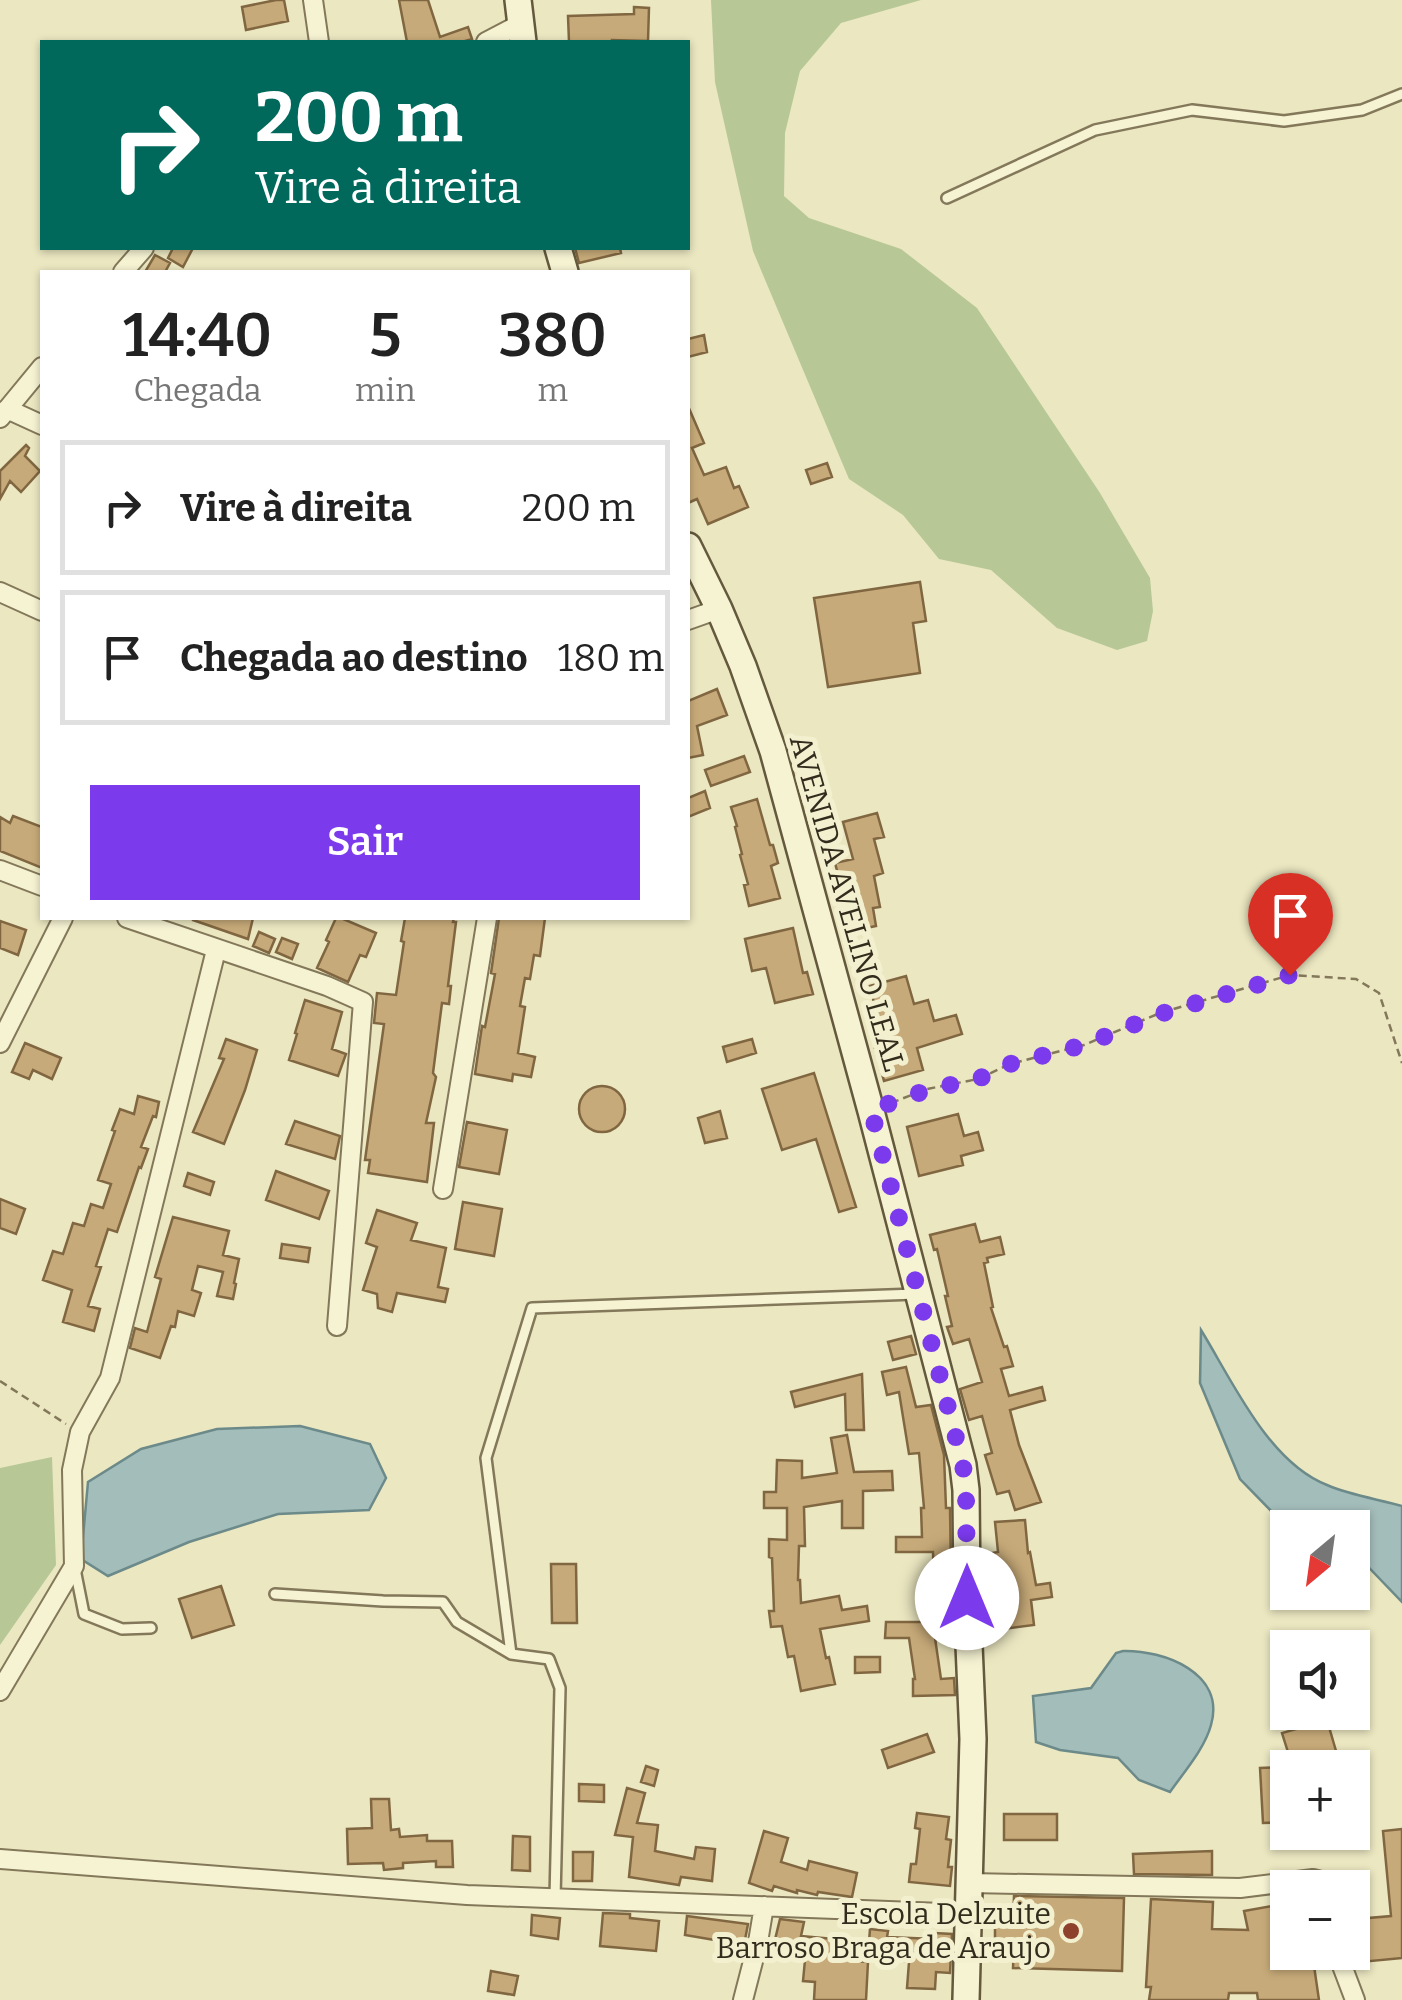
<!DOCTYPE html>
<html lang="pt">
<meta charset="utf-8">
<style>
body{margin:0;font-family:Bitter,serif;background:#f6f6f6;color:#222;height:100vh;display:flex;flex-direction:column;font-size:38px;white-space:nowrap}
*{box-sizing:border-box;margin:0}
p{font-size:32px;color:#767676}
.icon{flex:none;width:55px;height:55px;fill:none;stroke:currentColor;stroke-width:2;stroke-linecap:round;stroke-linejoin:round}
.map{position:relative;flex:1;overflow:hidden}
.side{position:absolute;left:40px;top:270px;width:650px;height:650px;display:flex;flex-direction:column;background:#fff;border-radius:0px;box-shadow:0 2px 8px #0004}
.side>*{flex:none}
.banner{position:absolute;left:40px;top:40px;width:650px;height:210px;border-radius:0px;box-shadow:0 2px 8px #0004;background:#00695c;color:#fff;overflow:hidden}
.needle{width:65px;rotate:209deg}
.controls{position:absolute;left:1270px;top:1510px;display:grid;gap:20px}
.controls a{display:grid;place-items:center;width:100px;height:100px;border-radius:0px;background:#fff;box-shadow:0 2px 8px #0004;font-size:50px}
.pin{position:absolute;display:grid;place-items:center;width:85px;height:85px;color:#fff;margin:-102px -42px;border-radius:50% 50% 50% 0;rotate:-45deg;box-shadow:0 0 10px #0007}
.pin .icon{rotate:45deg}
.me{position:absolute;width:110px;margin:-55px;rotate:0deg;stroke-linejoin:round;filter:drop-shadow(0 0 8px #0008)}
.turn{display:flex;align-items:center;gap:35px;height:210px;padding:0 50px;font-size:45px}
.turn .icon{width:130px;height:130px;stroke-width:2.5}
.turn b{display:block;font-size:70px;line-height:85px}
.eta{display:flex;justify-content:space-evenly;align-items:center;height:170px;text-align:center}
.eta b{font-size:60px;font-weight:600;line-height:70px}
.primary-button{display:flex;gap:20px;margin-top:auto;padding:20px 50px}
.primary-button a{flex:1;height:115px;border-radius:0px;background:#7c3aed;color:#fff;font-size:40px;font-weight:600;line-height:115px;text-align:center}
ul{padding:0;list-style:none}
li{display:flex;align-items:center;gap:30px;height:135px;margin:0 20px 15px;padding:0 30px;border:5px solid #e0e0e0;border-radius:0px}
li div{flex:1}
li b{display:block;font-size:38px}
li em{font-style:normal}
.map>svg:first-child{display:block}
.green{fill:#b7c896}
.water{fill:#a3bdbb;stroke:#6b8a89;stroke-width:2.5}
.building{fill:#c7aa79;stroke:#806741;stroke-width:2.5}
.lines{fill:none;stroke-linecap:round;stroke-linejoin:round}
.lane-casing{stroke:#83785a;stroke-width:14}
.street-casing{stroke:#83785a;stroke-width:22}
.secondary-casing{stroke:#64593d;stroke-width:30}
.path{stroke:#83785a;stroke-width:2.5;stroke-dasharray:8 5;stroke-linecap:butt}
.lane{stroke:#f6f3d3;stroke-width:9}
.street{stroke:#f6f3d3;stroke-width:18}
.secondary{stroke:#f6f3d3;stroke-width:25}
.route{stroke:#7c3aed;stroke-width:18;stroke-dasharray:0 32.4}
.poi-dot{fill:#8e412d;stroke:#f3f0d0;stroke-width:4}
.labels{text-anchor:middle;stroke-width:10;stroke-linejoin:round;paint-order:stroke}
.street-label{font-size:30px;fill:#332c1d;stroke:#f3f0d0}
.poi-label{font-size:30px;fill:#332c1d;stroke:#f3f0d0;text-anchor:end}
</style>
<div class="map">
<svg width="1402" height="2000" viewBox="0 0 1402 2000">
<rect width="100%" height="100%" fill="#ebe7c1"/>
<path class="green" d="M711 0H921L841 23 800 71 785 133 784 196 809 218 901 249 977 308 1100 493 1150 578 1153 611 1147 641 1117 650 1057 628 991 570 939 559 903 515 849 479 753 251 715 82Z
M52 1457 56 1565 0 1645V1468Z"/>
<path class="water" d="M1201 1330C1232 1380 1268 1462 1327 1485 1350 1495 1377 1499 1402 1506V1602L1353 1551 1352 1528 1300 1527 1277 1517 1240 1479 1200 1383Z
M300 1426 370 1444 386 1478 369 1510 278 1514 189 1542 108 1576 81 1559 88 1482 141 1449 217 1429Z
M1123 1651C1164 1650 1226 1673 1211 1725 1205 1748 1184 1772 1170 1792L1139 1780 1118 1758 1060 1750 1036 1742 1033 1696 1091 1688 1116 1653Z"/>
<path class="building" d="M276 0H284L288 21 246 30 242 7Z
M399 0H428L440 37 468 27 472 39 462 42H407Z
M634 7 649 8 648 41 612 40V42H569L568 16 634 14Z
M173 248H193L183 267 168 258Z
M575 248H620L621 253 579 263Z
M155 255 170 263 165 272H145Z
M704 335 707 352 688 357V339Z
M688 406 704 443 692 448 704 475 726 467 734 488 739 486 748 507 708 524 697 499 688 503Z
M26 445 29 448 25 456 40 471 21 492 10 481 0 499V471Z
M827 463 832 477 811 484 806 470Z
M920 582 926 621 913 623 920 673 828 687 814 598Z
M717 689 727 715 697 726 703 755 688 758V701Z
M744 756 750 772 711 786 705 770Z
M705 791 710 808 688 817V798Z
M757 799 770 845H773L778 863 771 866 780 898 749 906 744 885 748 884 740 855 742 854 735 827 737 826 731 807Z
M877 813 884 837 874 839 883 873 874 876 880 907 873 908 876 926 852 931 848 913 856 912 848 875 839 878 835 863 853 859 843 822Z
M13 816 42 827V868L0 851V817L10 823Z
M193 918H253L248 939 193 920Z
M336 918H341L376 933 366 957 360 955 348 982 317 968 329 942 326 940Z
M405 918H454L453 922H456L448 986H451L449 1004 442 1003 433 1073 436 1077 426 1123H434L427 1182 368 1173 370 1160H365L384 1024 374 1023 377 993 396 995 404 942 401 941Z
M499 918H545L540 956 534 955 530 979 525 978 520 1006 525 1007 518 1053 535 1057 531 1077 513 1074 512 1081 475 1074 482 1026 485 1027 495 974 491 973Z
M0 921 26 930 18 955 0 948Z
M793 928 803 973 807 972 813 994 775 1003 766 968 752 971 745 939Z
M259 932 275 939 269 953 253 946Z
M282 938 298 944 292 959 276 952Z
M906 976 914 1004 928 1000 934 1021 956 1015 962 1034 917 1048 923 1070 884 1081 871 1034 881 1032 870 986Z
M305 1000 342 1012 332 1049 346 1054 338 1076 289 1060 297 1034 295 1033Z
M226 1039 257 1050 245 1090 224 1144 193 1132 224 1059 219 1058Z
M752 1039 756 1053 727 1062 723 1047Z
M25 1043 61 1058 52 1079 33 1070 29 1079 12 1072Z
M814 1073 856 1207 839 1212 816 1139 782 1150 762 1089Z
M579 1109a23 23 0 1 1 46 0a23 23 0 1 1-46 0Z
M138 1096 159 1102 156 1117 153 1116 141 1147 148 1149 141 1168 139 1167 117 1232 108 1229 96 1266 101 1267 88 1306 100 1309 94 1331 63 1322 72 1290 43 1280 53 1251 63 1254 73 1223 84 1226 91 1204 103 1208 111 1184 98 1180 115 1131 112 1130 120 1109 134 1114Z
M720 1111 727 1138 705 1143 698 1118Z
M958 1114 964 1136 978 1132 983 1150 961 1156 963 1165 919 1176 907 1127Z
M295 1121 340 1136 335 1159 286 1144Z
M467 1122 507 1130 499 1174 459 1167Z
M276 1171 329 1191 319 1219 266 1200Z
M188 1173 214 1182 210 1195 184 1186Z
M0 1199 25 1209 16 1234 0 1228Z
M463 1202 502 1209 494 1256 455 1249Z
M377 1210 417 1223 411 1240 446 1248 438 1287 448 1289 445 1302 397 1293 392 1312 378 1308 377 1294 363 1290 377 1247 366 1243Z
M173 1217 229 1231 223 1255 239 1259 234 1283 236 1284 233 1299 217 1296 223 1272 198 1266 192 1290 201 1293 194 1316 178 1311 175 1327 171 1326 160 1358 130 1348 135 1328 147 1332 161 1279 155 1277Z
M975 1224 980 1242 1000 1237 1004 1254 987 1258 988 1262 984 1263 993 1307 991 1308 1004 1347 1007 1346 1013 1366 1001 1369 1009 1396 1042 1387 1045 1400 1010 1410 1019 1445 1041 1502 1015 1510 1009 1491 997 1494 985 1455 992 1453 982 1416 969 1420 960 1389 982 1382 969 1339 953 1344 947 1327 952 1326 945 1296H948L937 1249 934 1250 930 1235Z
M282 1244 310 1248 308 1262 280 1258Z
M911 1336 916 1354 893 1360 888 1342Z
M906 1367 916 1407 931 1405 944 1455 946 1508H950L952 1637 935 1638 941 1679 954 1678 955 1695 913 1696V1679H915L909 1638H885L886 1622H922V1616H929V1585H934L933 1552H896V1537H922L921 1508H924L919 1453 909 1454 899 1392 887 1395 882 1372Z
M862 1374 864 1430H846L845 1394 795 1407 791 1392Z
M847 1435 854 1472 892 1471 893 1490 863 1491V1528H842V1501L804 1507 805 1546H799L798 1580H800L801 1603 839 1596 842 1610 867 1606 869 1621 820 1629 826 1658 829 1657 835 1684 801 1691 794 1656 788 1657 782 1626 771 1627 769 1611H774L772 1558 769 1557V1539L787 1540V1508H764V1492H776L777 1460 802 1461V1478L837 1473 831 1438Z
M1025 1520 1028 1553 1030 1552 1036 1585 1050 1583 1052 1597 1031 1600 1034 1625 995 1630 992 1608 1003 1606 992 1553 998 1552 995 1522Z
M551 1564H576L577 1623H552Z
M221 1586 234 1625 192 1638 179 1599Z
M855 1657H880V1672L855 1673Z
M1327 1720 1341 1768H1293L1282 1733Z
M927 1734 934 1752 888 1768 882 1750Z
M646 1766 658 1770 654 1786 641 1782Z
M1284 1767 1287 1822 1263 1823 1260 1768Z
M579 1784 604 1785V1802L579 1801Z
M627 1788 645 1793 637 1823 658 1825 655 1851 694 1859 696 1847 715 1849 712 1881 681 1877 679 1885 629 1877 633 1837 615 1835Z
M371 1799H389L391 1830 399 1829 400 1837 427 1835V1841H452L453 1867H436V1861L403 1863V1868L384 1870 383 1863 348 1864 347 1829 372 1828Z
M917 1813 949 1817 946 1839 951 1840 948 1867H952L950 1886 909 1882 911 1864H916L920 1829 915 1828Z
M1004 1814H1057V1840H1004Z
M1402 1829V1958L1361 1962 1357 1919 1391 1916 1383 1831Z
M764 1831 788 1838 781 1862 807 1870 809 1861 857 1873 852 1897 818 1892 817 1895 797 1890V1893L774 1886 772 1891 749 1883Z
M513 1836 530 1837V1871L512 1870Z
M1212 1851V1875L1134 1874 1133 1854Z
M573 1852H593L592 1881H573Z
M1014 1896 1124 1898 1122 1971 1013 1968 1014 1941 995 1940V1924H1013Z
M1151 1899 1213 1902 1212 1929 1248 1930 1244 1911 1288 1903V1952H1312L1319 2000H1258L1257 1993H1229L1228 2000H1149L1151 1987H1146Z
M603 1913 630 1914V1918L659 1921 656 1951 600 1946Z
M532 1915 560 1918 558 1939 531 1935Z
M687 1916 748 1924 744 1945 685 1935Z
M780 1919 804 1922 801 1936 844 1940 842 1960 868 1962 866 2000H814L815 1982 803 1981 805 1960 772 1952Z
M870 1929 888 1931 887 1937 935 1939V1933L952 1934 950 1973 936 1972 935 1989 907 1988 909 1962 868 1955Z
M491 1971 518 1976 514 1995 488 1991Z"/>
<g class="lines">
<g class="lane-casing">
<path id="lane" d="M947 198 1095 130 1192 110 1284 121 1362 110 1402 94
M75 1569 84 1614 122 1629 151 1628
M275 1594 383 1601 443 1602 457 1622 511 1654 549 1659 560 1688 555 1898
M511 1654 486 1458 532 1308 916 1294"/>
</g>
<g class="street-casing">
<path id="street" d="M313 0 319 42
M486 42 522 23
M123 272 144 248
M7 409 42 425
M0 418 42 367
M0 592 42 611
M688 620 719 609
M0 870 42 886
M127 918 327 986 363 1002 337 1326
M0 1043 63 918
M443 1189 487 918
M0 1691 74 1566 72 1470 80 1432 110 1378 216 950
M0 1859 467 1895 969 1914
M970 1883 1240 1888 1313 1879 1329 1883 1332 1888
M1340 1952 1341 1963 1355 2000
M743 2000 758 1942 764 1906"/>
</g>
<g class="secondary-casing">
<path id="secondary" d="M518 0 523 42
M558 248 565 272
M688 546 719 609 743 666 773 751 871 1111 963 1465 966 1490 967 1598 973 1739 966 2000"/>
</g>
<path class="path" d="M891 1103 927 1089 978 1079 1010 1064 1084 1045 1160 1013 1290 975 1356 979 1379 993 1402 1063
M0 1381 66 1424"/>
<use href="#lane" class="lane"/>
<use href="#street" class="street"/>
<use href="#secondary" class="secondary"/>
</g>
<g class="lines">
<path class="route" d="M967 1598 966 1490 963 1465 871 1110 927 1090 978 1079 1010 1064 1084 1045 1160 1014 1290 975"/>
</g>
<circle class="poi-dot" cx="1071" cy="1931" r="10"/>
<g class="labels">
<g class="street-label">
<text transform="translate(847 903) rotate(74)" y="10">AVENIDA AVELINO LEAL</text>
</g>
<g class="poi-label">
<text x="1051" y="1924">Escola Delzuite<tspan x="1051" dy="34">Barroso Braga de Araujo</tspan></text>
</g>
</g>
</svg>
<div class="controls">
<a><svg class="needle" viewBox="-14 -14 28 28"><path d="M0-13l5 13h-10z" fill="#e53935"/><path d="M0 13l5-13h-10z" fill="#767676"/></svg></a>
<a><svg class="icon" aria-label="sound" viewBox="0 0 24 24"><path d="M4 9h4l5-4v14l-5-4H4zM17 9q2 3 0 6"/></svg></a>
<a>+</a>
<a>−</a>
</div>
<div class="pin" style="left:1290px;top:975px;background:#d93025"><svg class="icon" aria-label="arrive" viewBox="0 0 24 24"><path d="M6 21V4h12l-3 4 3 4H6"/></svg></div>
<svg class="me" style="left:967px;top:1598px" viewBox="-20 -20 40 40"><circle r="19" fill="#fff"/><path d="M0-13L10 11 0 6-10 11z" fill="#7c3aed"/></svg>
<div class="banner">
<div class="turn"><svg class="icon" aria-label="right" viewBox="0 0 24 24"><path d="M7 20v-9h11M14 6l5 5-5 5"/></svg><div><b>200 m</b>Vire à direita</div></div>
</div>
<section class="side">
<div class="eta">
<div><b>14:40</b><p>Chegada</p></div>
<div><b>5</b><p>min</p></div>
<div><b>380</b><p>m</p></div>
</div>
<ul>
<li><svg class="icon" aria-label="right" viewBox="0 0 24 24"><path d="M7 20v-9h11M14 6l5 5-5 5"/></svg><div><b>Vire à direita</b></div><em>200 m</em></li>
<li><svg class="icon" aria-label="arrive" viewBox="0 0 24 24"><path d="M6 21V4h12l-3 4 3 4H6"/></svg><div><b>Chegada ao destino</b></div><em>180 m</em></li>
</ul>
<div class="primary-button"><a>Sair</a></div>
</section>
</div>
